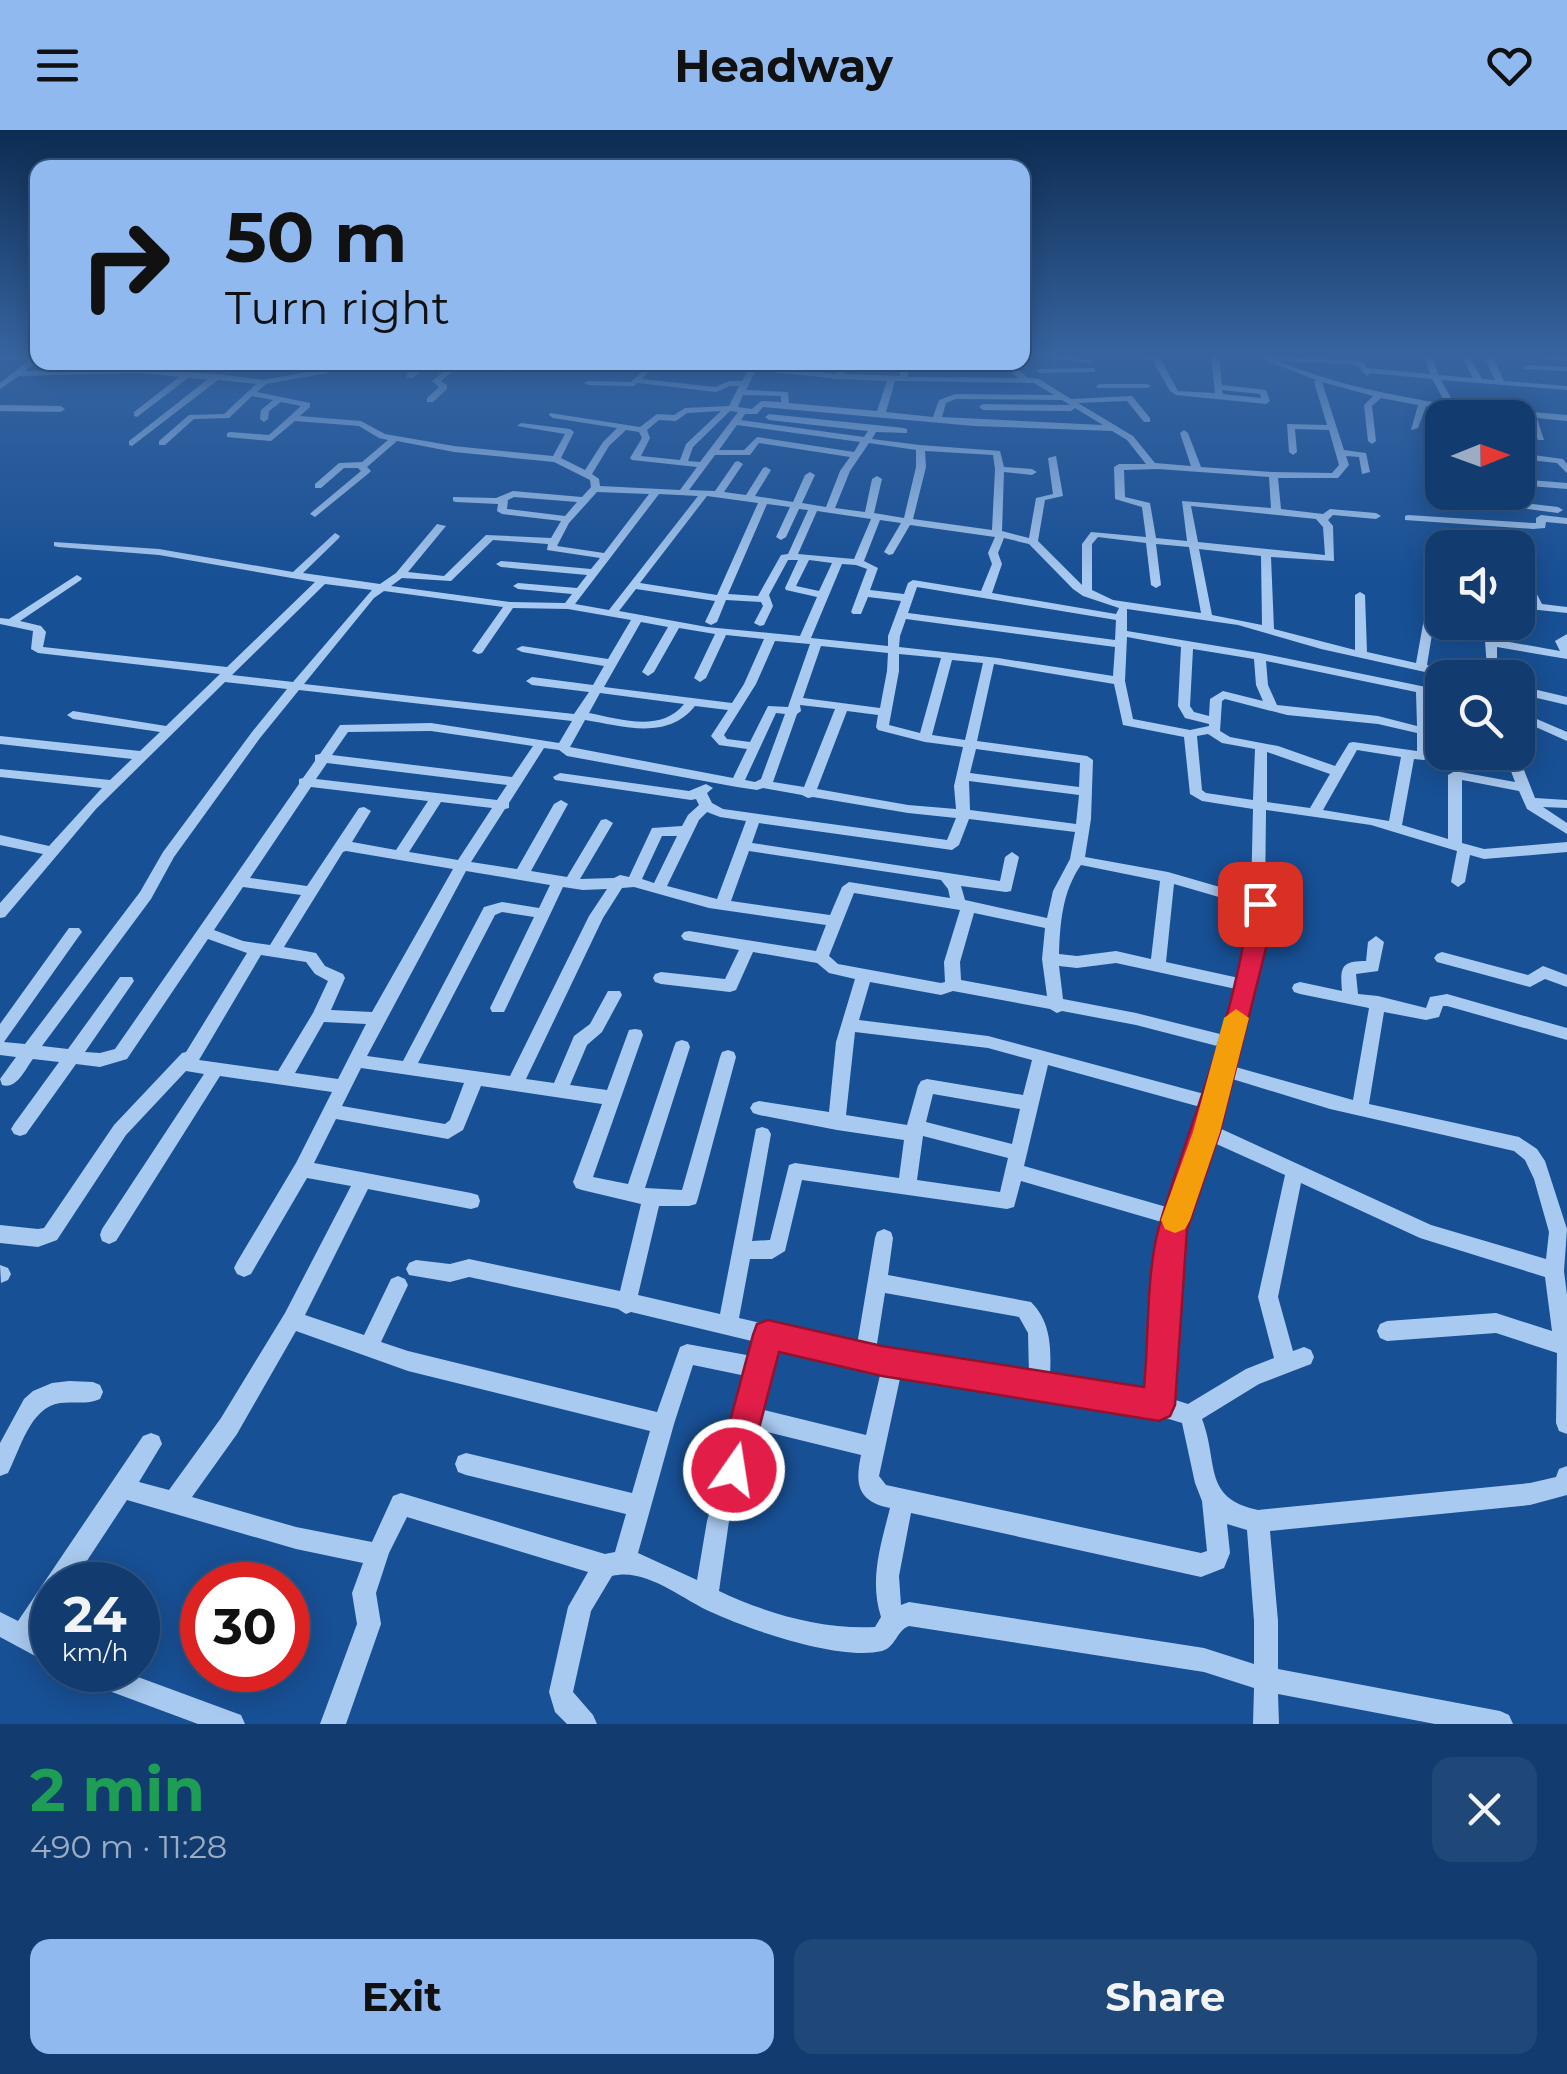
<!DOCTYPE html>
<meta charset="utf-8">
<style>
body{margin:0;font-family:Montserrat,sans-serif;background:#1f4778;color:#f1f3f6;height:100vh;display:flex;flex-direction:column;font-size:38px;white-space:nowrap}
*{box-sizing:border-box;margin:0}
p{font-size:32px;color:#9cadc3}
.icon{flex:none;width:55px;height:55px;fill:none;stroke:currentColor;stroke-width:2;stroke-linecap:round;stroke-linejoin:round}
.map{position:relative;height:1594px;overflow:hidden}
.drawer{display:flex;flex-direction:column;background:#123c70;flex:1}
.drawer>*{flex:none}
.top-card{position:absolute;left:30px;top:30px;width:1000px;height:210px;border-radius:20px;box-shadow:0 5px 25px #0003,0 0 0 2px #315683;background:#90b9f0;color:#111;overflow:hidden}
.needle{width:65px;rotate:89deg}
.fabs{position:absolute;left:1425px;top:270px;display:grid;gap:20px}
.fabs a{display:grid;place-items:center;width:110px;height:110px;border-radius:20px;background:#123c70;box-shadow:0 5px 25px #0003,0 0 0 2px #315683;font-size:50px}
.speed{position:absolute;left:30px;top:1432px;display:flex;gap:20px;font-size:50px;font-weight:700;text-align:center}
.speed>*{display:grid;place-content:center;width:130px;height:130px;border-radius:50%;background:#123c70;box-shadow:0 5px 25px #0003,0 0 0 2px #315683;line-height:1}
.speed small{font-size:25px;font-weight:400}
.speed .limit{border:15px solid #d22;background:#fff;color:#111}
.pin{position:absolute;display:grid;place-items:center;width:85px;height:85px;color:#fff;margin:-42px;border-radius:20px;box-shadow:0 5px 15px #0006}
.me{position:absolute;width:110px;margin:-55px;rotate:13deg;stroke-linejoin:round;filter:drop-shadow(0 0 8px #0008)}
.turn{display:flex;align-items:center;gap:35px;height:210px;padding:0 30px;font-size:45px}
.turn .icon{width:130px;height:130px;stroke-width:2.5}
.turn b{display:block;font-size:70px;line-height:85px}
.round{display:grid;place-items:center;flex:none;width:105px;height:105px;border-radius:20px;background:#1f4778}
.headline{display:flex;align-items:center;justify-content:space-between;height:170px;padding:0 30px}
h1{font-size:60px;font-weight:700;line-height:75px;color:#1e9e55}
.primary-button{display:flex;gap:20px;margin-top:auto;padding:20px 30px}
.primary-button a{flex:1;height:115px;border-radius:20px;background:#90b9f0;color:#111;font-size:40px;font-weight:700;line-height:115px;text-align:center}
.primary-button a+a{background:#1f4778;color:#f1f3f6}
header{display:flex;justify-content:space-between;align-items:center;height:130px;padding:0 30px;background:#90b9f0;color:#111;font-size:45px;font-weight:700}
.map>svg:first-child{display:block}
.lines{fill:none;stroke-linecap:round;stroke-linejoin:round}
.minor{fill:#a9caf0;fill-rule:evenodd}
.route{fill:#e11d48;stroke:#92132f;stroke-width:2.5}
.slow{fill:#f59e0b}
</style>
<header><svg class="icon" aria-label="menu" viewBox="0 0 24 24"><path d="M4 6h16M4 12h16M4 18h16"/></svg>Headway<svg class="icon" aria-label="heart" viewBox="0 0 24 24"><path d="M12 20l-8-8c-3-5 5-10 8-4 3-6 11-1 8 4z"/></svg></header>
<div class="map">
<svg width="1567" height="1594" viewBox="0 0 1567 1594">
<rect width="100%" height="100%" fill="#185095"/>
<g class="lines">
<path class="minor" d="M0 226H38V231L25 241 141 239 218 244 263 250 341 236 345 238 344 240 266 254 257 262 310 273V277L300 286 361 291 385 304 454 316 553 326 565 304 517 296 521 293 570 299 574 302 561 328 585 340 603 312 617 298 553 288 549 285 550 283 640 297 657 284 674 285 685 278 729 276 739 256H730L716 262 638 253 633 256 588 255 584 253 588 251 631 252 649 235 771 236 769 232H777L779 237 836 244 840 236 851 232H864L846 240 844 244 900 246 899 232H907L908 247 1018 248 1001 232H1010L1028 248 1039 249 1071 269 1132 266 1150 288V292H1144L1127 271 1078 273 1133 306 1155 333 1191 336 1180 303 1184 300 1188 303 1201 337 1273 342 1332 343 1339 335 1329 300 1295 299 1297 322 1293 325 1289 322 1287 294 1327 295 1314 252 1316 250 1255 226 1352 230 1364 232 1367 238 1430 244 1425 226H1433L1438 245 1473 248 1461 226H1469L1482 249 1495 250 1484 226H1492L1504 251 1567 256V260L1441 250 1455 275 1567 285V291L1537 288 1544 310H1538L1528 288 1426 276 1418 298 1411 300 1418 275 1381 268 1372 276 1376 311 1372 314 1368 311 1364 275 1373 266 1322 252 1344 320 1366 323 1370 342 1362 344 1359 327 1346 326 1349 335 1338 348H1278L1281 379 1323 384 1330 379 1376 383 1381 386 1376 389 1333 385 1328 390 1333 396 1334 431 1271 427 1274 499 1355 520V465L1360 462 1365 465 1367 522 1416 533 1427 472 1442 464V471L1437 474 1427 535 1477 548H1452L1321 519 1238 495 1127 479V501L1260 523 1426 557 1430 626 1424 630 1414 629 1402 695 1448 709V645L1455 641 1515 652 1504 622H1517L1535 668 1567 670V678L1543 677 1567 693V704L1527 679 1519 661 1462 650V713L1484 719 1567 712V722L1484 729 1470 725 1465 752 1458 757 1451 752 1457 721 1371 695 1266 680 1265 770 1267 774 1265 778V810L1232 936 1353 970 1369 878 1300 864 1294 862 1292 858 1294 854 1300 852 1342 861C1340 837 1341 831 1366 831L1368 812 1376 806 1384 812 1378 841 1356 844 1358 864 1378 866 1426 878 1430 867 1447 864 1567 898V910L1447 876H1443L1439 887 1426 890 1384 882 1369 974 1519 1007 1537 1019 1545 1031 1567 1099 1564 1141 1567 1165V1304L1559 1301 1556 1293 1557 1223 1496 1203 1387 1211 1380 1208 1377 1201 1380 1194 1387 1191 1496 1183 1552 1201 1545 1147 1420 1108 1301 1053 1278 1167 1293 1221 1304 1217 1311 1220 1314 1227 1311 1234 1259 1254 1202 1289C1219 1333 1202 1368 1258 1380L1530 1353 1556 1347 1559 1339 1567 1336V1365L1530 1375 1270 1401 1278 1491V1539L1500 1581 1509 1585 1513 1594H1435L1278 1564 1279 1594H1253L1254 1558 1204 1542 909 1496C896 1501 896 1517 882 1521 840 1531 750 1500 711 1482 682 1469 645 1437 612 1446L591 1481 573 1562 593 1585 597 1594H567L555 1582 549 1562 568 1477 588 1442 407 1387 389 1423 376 1463 381 1494 346 1594H320L357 1494 352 1463 363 1433 296 1419 127 1370 71 1455H52V1482L39 1502 52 1510V1535L0 1507V1482L18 1491 143 1306 151 1303 159 1306 162 1314 139 1352 169 1360 221 1288 285 1183 351 1056 307 1048 251 1144 244 1147 237 1144 234 1138 237 1132 296 1033 332 962 220 946 116 1111 109 1114 102 1111 100 1105 102 1099 204 944 186 941 126 1005 57 1110 38 1117 0 1113V1095L38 1099 44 1098 114 995 182 923 186 922 247 823 208 809 127 929 100 937 76 934 26 1004 20 1006 14 1004 11 999 14 994 59 932 33 929C25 939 17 960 2 955L0 949 16 927 0 925V894L69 798H79L82 802 79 806 4 912 25 914 140 762 163 722 252 602 287 559 225 552 96 679 5 787 0 788V773L43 724 0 715V705L49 716 102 658 0 647V639L110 650 132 629 0 614V606L140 621 160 602 73 589 67 585 73 581 166 596 220 544 38 523 31 519 33 501 0 494V488L9 489 77 445 82 448 81 450 20 491 41 496 46 502 43 517 227 537 315 452 159 425 58 417 54 416V412L159 419 293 442 335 403 340 406 339 408 303 443 380 454 396 443 437 394 446 396 408 442 444 446 486 405 551 408 561 391 502 384 497 381 498 374 456 372 453 371V367L496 368 513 361 582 367 591 357 590 350 554 332 454 322 397 311 367 337 371 341 369 343 315 387 310 384 312 382 361 341 358 338H344L321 358H315V354L339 333 362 332 388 310 379 308 359 296 295 291 271 311 227 307V303L230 302 269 305 301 276 281 272 269 281 268 289 264 292 260 289 261 280 273 270 252 266 229 288 194 289 165 315H159V311L189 285 224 284 256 254 218 250 132 316 129 315V311L208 249 188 248 137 287 134 286V282L179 247 141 243 19 246 0 259V253L29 230H0ZM1277 231 1352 234 1358 236 1367 246 1370 243 1432 249 1446 274C1388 265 1332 253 1277 231ZM651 239 748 240 742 251H729L715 257 642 249ZM756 240 838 249 887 251 877 281 789 273 788 262 746 260ZM895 251 1034 253 1054 265 955 264 939 270 933 287 886 282ZM743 265 781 266V272L761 271 752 279 738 277ZM956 269 1062 270 1070 275 983 274 979 277 983 280 1071 281 1075 278 1103 295 942 287 946 273ZM763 277 974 296 1112 301 1127 310 1146 334H1119L1114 337 1115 369 1142 377 1146 407 1091 402 1082 414V455L1038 411 1045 370 1063 366 1056 326 1048 328 1053 364 1036 368 1029 408 1002 401 1004 342 1032 345 1037 342 1032 339 1004 337 1000 321 920 315 872 309 876 302 907 303V299L904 298 769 284 765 287 769 290 868 301 864 307 741 290 745 284H757ZM721 281 686 314 680 330 641 326 650 308 647 300 659 290 676 291 687 283ZM730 281 738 282 700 332 688 331 693 317ZM737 295 860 312 854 322 757 307 744 320H719ZM626 300 639 302 642 308 630 328 632 330 697 337 680 360 600 356 599 349 592 344 609 316ZM759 313 850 327 840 341 826 377 802 373 815 345 810 342 805 345 793 372 755 366 771 340 766 337 763 338 746 365 724 362 743 334 738 331 735 332 715 361 689 360 715 325H750ZM869 313 916 320V337L904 388 874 383 882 349 877 346 872 349 865 382 835 378 850 341ZM925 321 993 325 995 339 992 400 913 389 926 337ZM1158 339 1269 347 1271 378 1182 371 1187 411 1156 408 1150 373 1125 367 1124 340ZM597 362 649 364 604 423 557 416 569 393ZM659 364 698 366 609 480 575 474ZM707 366 758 373 717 465 640 453ZM514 367 577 372 565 386 507 379 508 370ZM767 374 790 377 776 407 781 410 786 407 799 379 808 380 788 424 781 425 758 466 728 464ZM1191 376 1316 389 1323 397 1325 425 1198 412ZM817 381 871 389 854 429 798 424ZM880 390 901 393 884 422 889 425 893 424 910 395 995 407 988 423 992 434 981 461 913 450 908 453 904 464 870 460 878 438 864 431ZM1098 407 1146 413 1151 455 1156 458 1161 455 1156 414 1189 417 1201 483 1113 470 1092 460V414ZM1004 408 1029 414 1073 459 1083 466 1119 478 1116 484 992 463 1002 434 998 423ZM493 410 548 414 547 420 600 428 591 439 501 431 496 434 501 437 587 445 577 458 518 453 513 456 518 459 572 464 565 473 510 472 391 456 402 448 451 451ZM1199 419 1261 426 1262 495 1212 485ZM788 430H798L785 458 786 460 817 467 800 506 707 497 619 481 636 459 715 471 705 492 711 495 717 492 726 470 761 472 763 476 754 493 760 496 764 495 773 476 769 465ZM809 430 832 433 819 461 796 456ZM842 434 856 435 867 439 851 482 853 484H861L868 467 901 471 888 506V516L811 508ZM325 454 372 460 293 552 232 545ZM917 457 1116 490 1115 510 908 483ZM384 461 503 477 472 521 478 524 482 523 513 478 568 479 631 490 608 529 522 516 516 519 522 522 604 536 593 555 532 547 526 551 532 555 589 562 574 584 304 554 374 468ZM906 489 1115 517 1113 546 998 528 899 517 900 506ZM641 492 668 497 642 542 648 546 654 542 679 498 715 504 694 548 700 552 706 548 726 505 764 509 744 554 732 573 604 557ZM1127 507 1181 517 1178 576 1185 588 1209 594V596L1190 600 1133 589 1125 551ZM775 511 810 514 788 577 768 576 750 612 727 609 724 605 756 554ZM821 516 888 523 887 541 880 578 803 568ZM1193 519 1254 529 1256 555 1263 571 1223 561 1210 569 1209 586 1194 582 1190 576ZM899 524 941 528 920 603 889 595 899 541ZM952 530 983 533 965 610 932 605ZM1266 531 1416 562 1417 596 1378 586 1277 575 1268 555ZM994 534 1114 554 1123 595 1184 607 1190 664 1202 671 1253 679 1251 766 1168 742 1085 727 1091 689 1093 630 1087 626 977 611ZM299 560 572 591 559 613 431 593 340 595 320 624 315 625V631L303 648 299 649V654L115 919 100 923 85 922 134 851 132 847H120L68 919 42 916 151 769 174 727 260 608ZM600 563 684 574C661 603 620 589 589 583ZM1225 569 1287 585 1378 594 1417 603V621L1353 612 1349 613 1335 636 1278 616 1230 607 1220 601 1222 571ZM800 575 835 579 804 657 773 652 797 584 801 581ZM695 576 728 580 711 606 719 615 747 619 733 648 570 617 585 590C623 596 667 611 695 576ZM847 581 878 585 876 597 878 600 925 612 963 617 954 656 956 679 908 675 817 659ZM776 583 785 584 761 649 755 652 745 650ZM431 601 533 616 512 647 332 625 348 602ZM1208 604 1222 613 1255 619 1253 670 1206 663 1202 660 1197 606ZM544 618 559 620 567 626 737 657 757 660 763 658 802 665 808 668 813 667 908 683 956 688 947 710 723 679 712 673 707 663 713 658 706 654 689 661 560 643 553 647 555 650 691 670 696 669 699 675 688 685 682 696 652 698 629 747 620 745 614 748 580 749 613 693 606 689 601 690 567 747 531 741 568 674 561 670 554 674 517 739 471 732 505 679 509 678V673ZM976 619 1080 633 1079 657 970 643ZM1357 620 1401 627 1389 691 1323 680ZM1267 622 1330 644 1310 678 1267 672ZM327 633 507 655 497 670 316 649ZM969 651 1079 665 1076 694 970 680ZM311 657 428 671 396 720 352 712 371 681 364 677 359 678 307 756 250 748ZM441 672 492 678 458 730 409 722ZM707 682 720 687 746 691 717 769 667 756 699 690ZM969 689 1075 702 1070 729 1053 761 1047 788 965 770 961 756 1006 762 1011 761 1019 727 1012 722 1005 727 1000 751 752 713 759 693 952 720 959 715ZM662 706H677L654 753 642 749ZM346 721 453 739 372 882 331 880 345 848 343 844 325 836 316 823 284 817 343 722ZM749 721 941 750 948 759 950 768 849 752 842 757 830 785 731 771ZM1081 735 1160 751 1151 829 1116 821 1077 826 1059 824C1060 794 1062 762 1081 735ZM466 741 550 755 539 778 502 772 484 777 403 931 367 926ZM1174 754 1250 776 1249 810 1239 848 1166 832ZM243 757 301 765 270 815 243 811 214 800ZM563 757 583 760 607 759 589 786 510 946 418 933 495 785 502 782 534 787 490 878 492 882H504L506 878ZM634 757 709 778 826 795 816 821 689 801 684 802 681 806 684 810 739 820 725 849 661 842 655 844 653 848 655 852 661 854 730 862 736 860 753 822 817 833 829 843 855 849 836 912 829 982 759 971 753 973 750 978 753 983 759 985 837 1000 904 1010 899 1048 795 1033 789 1035 770 1110 752 1111 771 1004 768 999 762 997 756 999 720 1184 638 1165 659 1076H689L696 1074 698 1068 736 927 734 922 728 920 722 922 720 927 682 1060 645 1058 690 917 688 912 682 910 676 912 674 917 628 1054 593 1047 643 905 641 900 635 899 629 900 607 960 570 955 587 915 602 902 622 865 620 861H608L590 894 574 906 554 953 526 949 603 788 622 758ZM854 763 960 780 944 832 945 852 941 853 838 834 829 826ZM974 783 1045 798 1042 829 1047 866 961 850 960 832ZM261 825 306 832 315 844 328 851 313 883 278 941 199 930ZM1116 833 1236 859 1224 905 1136 883 1063 869 1059 836 1077 838ZM870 852 941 865 953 861 1050 879 1057 883 1062 881 1136 895 1221 917 1213 939 1214 942 1208 965 988 906 859 890ZM324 892 366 894 338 949 295 943ZM855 902 988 918 1032 930 1023 965 927 949 921 951 918 956 907 995 846 985ZM1048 935 1204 978 1170 1078 1024 1036ZM361 938 464 953 450 990 445 994 342 976ZM1229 948 1330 979 1514 1021 1525 1030 1534 1049 1549 1102 1546 1129 1431 1095 1217 997ZM481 956 602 974 573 1052 576 1058 582 1060 641 1074 620 1161 469 1129 450 1134 416 1130 409 1133 406 1139 409 1145 450 1152 469 1147 618 1179 626 1184 631 1182 756 1212 752 1226 687 1214 680 1217 657 1282 408 1221 381 1212 408 1155 405 1149 398 1146 391 1149 364 1205 305 1185 368 1059 471 1079 478 1077 480 1071 478 1065 471 1063 314 1033 336 989 448 1009 463 1000ZM933 964 1020 979 1012 1014 926 992ZM923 1006 1008 1028 1000 1062 917 1050ZM1212 1012 1285 1045 1258 1167 1274 1228 1246 1239 1188 1274 1169 1268 1168 1262 1181 1100ZM802 1050 1007 1079 1014 1077 1021 1051 1165 1093 1148 1263 1050 1247C1051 1220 1052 1193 1031 1172L888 1145 893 1108 891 1102 884 1099 877 1102 875 1108 857 1215 739 1188 750 1129H772L785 1121ZM885 1163 1019 1187 1028 1203 1029 1244 876 1220ZM296 1201 408 1241 650 1301 632 1363 466 1323 458 1326 455 1334 458 1342 466 1345 626 1384 615 1422 605 1424 401 1363 393 1366 372 1412 296 1397 192 1367 237 1304ZM775 1216 881 1241 866 1305 760 1279 766 1257 767 1240ZM693 1235 746 1246V1257L707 1391 697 1450 638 1423 674 1294ZM901 1244 1159 1286 1182 1293 1195 1353 1202 1371 1207 1421 1201 1423 886 1355 879 1346ZM755 1299 861 1325C855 1354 857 1371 890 1378 881 1414 869 1450 881 1487L875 1497C823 1500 765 1483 719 1461L729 1391ZM911 1383 1201 1447 1224 1438 1230 1423 1227 1394 1247 1400 1254 1491V1534L1204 1518 909 1472 901 1475 899 1446Z
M1033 226H1066L1094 231 1090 233Z
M1133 226 1159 227 1178 261 1215 263 1211 226H1219L1222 255 1266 260 1270 271 1266 274 1176 265 1170 261 1153 231ZM1222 260 1260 264 1261 268 1223 264Z
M1525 226 1567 227V231L1529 228Z
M420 232H429L413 248H407V244Z
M444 232 462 233 441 251 447 255V259L433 272H427V268L439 257 432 251 451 235Z
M1528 235 1567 237V241L1525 239 1524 237Z
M1092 238H1095V242L1040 243 1036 241 1040 239Z
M1100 254H1147L1151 256 1147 258H1097L1096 256Z
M0 275 61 276 65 279 61 282 0 281Z
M1442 316V334L1439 333 1432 320Z
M1518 323 1563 329 1567 334V343L1557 333 1518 329Z
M1518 349 1567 353V359L1518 355Z
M1500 370 1558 377 1563 380 1558 383 1497 375V371Z
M1408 385 1533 393H1536V388L1541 385 1567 388V394L1546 392 1545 398 1533 399 1405 390V386Z
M1518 434 1523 437 1542 474 1567 477V483L1518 478V472L1531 473 1518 447Z
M1482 492H1494L1493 505 1498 510 1560 521 1555 511 1567 504V529L1497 517V534L1525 543 1529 558 1567 567V575L1520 564 1518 562V548L1487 538 1485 511 1481 506Z
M1518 581 1567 602V611L1518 589Z
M1442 822 1528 845 1543 836 1567 845V857L1545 849 1530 857 1437 832 1434 828 1437 824Z
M0 1135 8 1138 11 1144 8 1150 1 1153Z
M69 1251 93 1252 100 1255 103 1262 100 1269C87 1275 73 1271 60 1273 30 1277 20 1320 8 1343L0 1346V1313L24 1269 33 1261 52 1253Z
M74 1540H119L241 1585 245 1594H198L77 1549Z"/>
</g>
<linearGradient id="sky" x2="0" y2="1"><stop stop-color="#0d2c52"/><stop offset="0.5" stop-color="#3764a0"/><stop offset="1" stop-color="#3764a0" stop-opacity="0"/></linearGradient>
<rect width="1567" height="450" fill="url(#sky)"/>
<path class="route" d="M1260 766 1271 774 1268 810 1220 1002 1187 1100 1175 1275 1170 1286 1159 1291 882 1246 779 1222 745 1352 734 1357 722 1352 717 1340 753 1205 757 1194 768 1190 882 1216 1144 1257C1149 1208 1146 1143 1159 1097 1190 990 1237 886 1249 774Z"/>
<path class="slow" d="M1236 879 1249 888 1220 1002 1190 1090 1185 1099 1175 1103 1165 1099 1161 1090 1193 1002 1224 888Z"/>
</svg>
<div class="fabs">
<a><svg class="needle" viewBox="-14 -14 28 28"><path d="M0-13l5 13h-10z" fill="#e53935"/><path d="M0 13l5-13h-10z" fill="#9cadc3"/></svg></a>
<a><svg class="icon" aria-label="sound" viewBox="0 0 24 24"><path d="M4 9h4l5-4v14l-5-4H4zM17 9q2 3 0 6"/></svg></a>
<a><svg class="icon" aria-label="search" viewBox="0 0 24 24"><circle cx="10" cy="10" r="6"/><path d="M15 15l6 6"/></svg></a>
</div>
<div class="speed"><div>24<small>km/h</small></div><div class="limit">30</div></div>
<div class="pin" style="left:1260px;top:774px;background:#d93025"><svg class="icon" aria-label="arrive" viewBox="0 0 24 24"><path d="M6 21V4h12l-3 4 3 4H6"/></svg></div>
<svg class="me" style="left:734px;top:1340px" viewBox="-20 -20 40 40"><circle r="17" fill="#e11d48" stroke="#fff" stroke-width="3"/><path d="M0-11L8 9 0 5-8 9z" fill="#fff"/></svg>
<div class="top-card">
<div class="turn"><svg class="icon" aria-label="right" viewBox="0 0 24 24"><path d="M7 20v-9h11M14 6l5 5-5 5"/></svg><div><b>50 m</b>Turn right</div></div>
</div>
</div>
<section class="drawer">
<div class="headline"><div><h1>2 min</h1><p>490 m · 11:28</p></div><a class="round"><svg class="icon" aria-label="close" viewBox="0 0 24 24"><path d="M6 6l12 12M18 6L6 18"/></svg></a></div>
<div class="primary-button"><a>Exit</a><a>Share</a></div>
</section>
